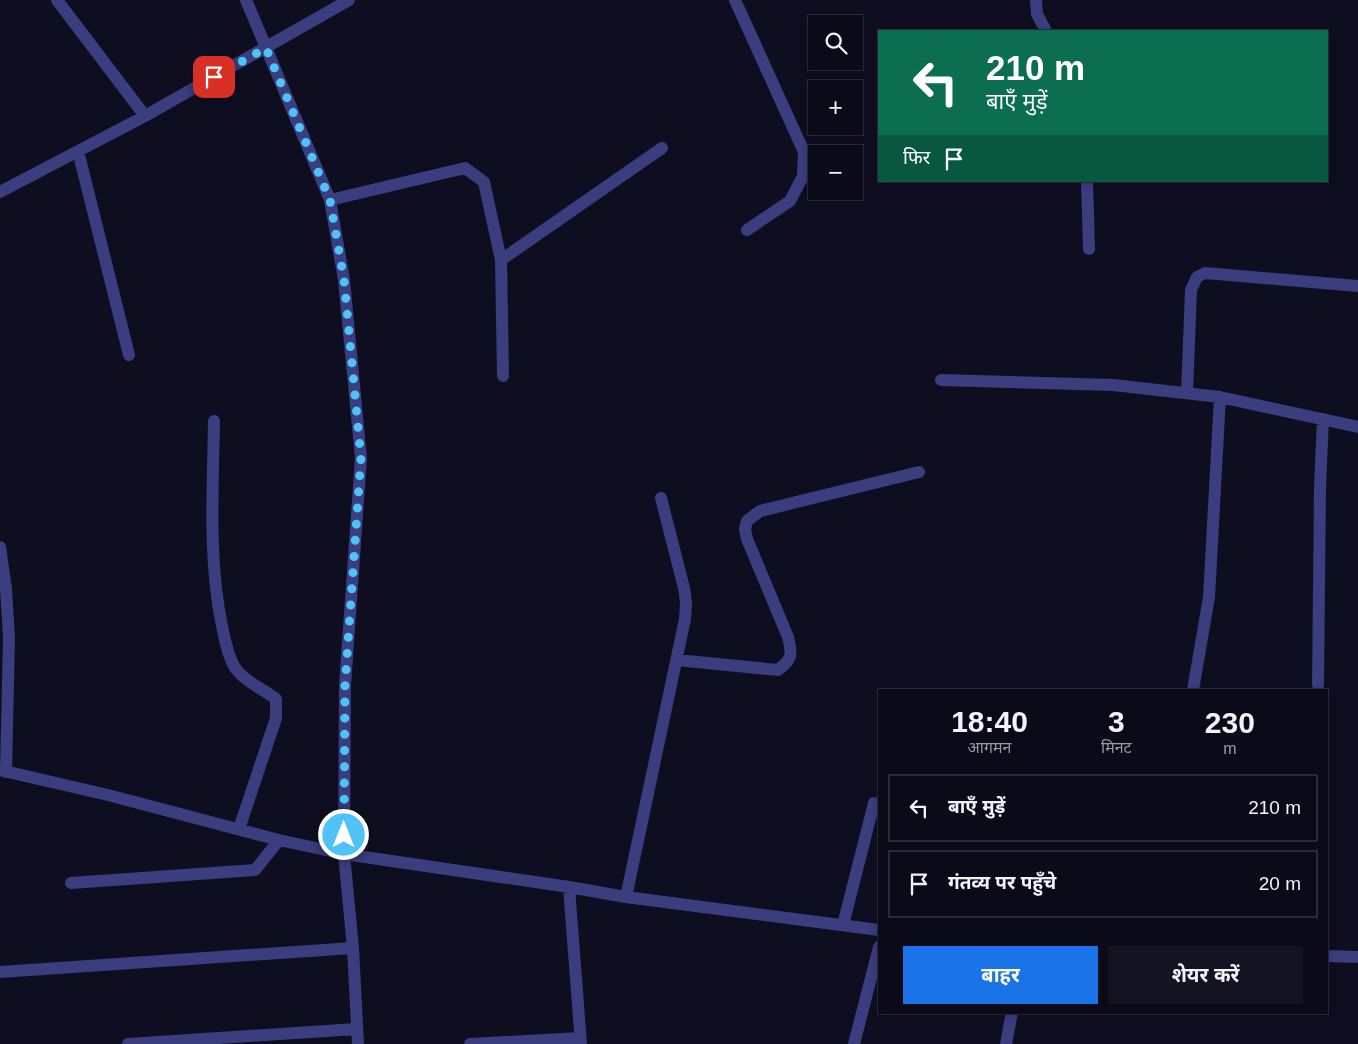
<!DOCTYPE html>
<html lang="hi">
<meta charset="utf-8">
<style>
body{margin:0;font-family:Helvetica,"Noto Sans Devanagari",sans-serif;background:#141322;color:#f1f3f6;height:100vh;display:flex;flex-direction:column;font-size:19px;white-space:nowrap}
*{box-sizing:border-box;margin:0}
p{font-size:16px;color:#9a9aa2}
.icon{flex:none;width:28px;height:28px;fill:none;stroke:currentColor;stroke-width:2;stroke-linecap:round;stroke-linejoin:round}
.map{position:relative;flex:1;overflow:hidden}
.panel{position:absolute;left:878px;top:689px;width:450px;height:325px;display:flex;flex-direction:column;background:#0b0a19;border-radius:0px;box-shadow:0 2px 8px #0003,0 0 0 1px #2b2b38}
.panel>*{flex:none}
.guide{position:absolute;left:878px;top:30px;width:450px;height:152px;border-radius:0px;box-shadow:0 2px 8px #0003,0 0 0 1px #2b2b38;background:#0b6e4f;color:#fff;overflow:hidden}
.controls{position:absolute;left:808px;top:15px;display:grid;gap:10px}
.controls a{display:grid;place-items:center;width:55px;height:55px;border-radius:0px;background:#0b0a19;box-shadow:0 2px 8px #0003,0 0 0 1px #2b2b38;font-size:25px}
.pin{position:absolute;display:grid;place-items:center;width:42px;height:42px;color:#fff;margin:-21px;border-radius:10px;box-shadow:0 2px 8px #0006}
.me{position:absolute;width:55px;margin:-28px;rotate:0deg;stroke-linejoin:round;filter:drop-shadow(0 0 4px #0008)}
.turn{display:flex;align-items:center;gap:18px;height:105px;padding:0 25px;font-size:22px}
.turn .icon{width:65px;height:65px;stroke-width:2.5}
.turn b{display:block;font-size:35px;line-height:42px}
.then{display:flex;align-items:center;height:48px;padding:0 25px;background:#0003;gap:10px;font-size:19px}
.eta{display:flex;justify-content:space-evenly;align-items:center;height:85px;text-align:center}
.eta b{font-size:30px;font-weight:700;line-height:35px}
.primary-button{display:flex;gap:10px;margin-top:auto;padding:10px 25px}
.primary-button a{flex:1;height:58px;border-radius:0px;background:#1a73e8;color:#fff;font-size:20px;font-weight:700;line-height:58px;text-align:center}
.primary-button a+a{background:#141322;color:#f1f3f6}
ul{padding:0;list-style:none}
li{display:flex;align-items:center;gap:15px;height:68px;margin:0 10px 8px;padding:0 15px;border:2px solid #2b2b38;border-radius:0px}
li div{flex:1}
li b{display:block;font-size:19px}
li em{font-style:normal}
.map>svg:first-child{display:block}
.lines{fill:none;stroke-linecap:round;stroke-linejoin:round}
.minor{stroke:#3a3d7e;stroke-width:12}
.route{stroke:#4fc3f7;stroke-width:9;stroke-dasharray:0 16.2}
</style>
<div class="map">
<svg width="1358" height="1044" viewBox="0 0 1358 1044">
<rect width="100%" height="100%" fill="#0f0e21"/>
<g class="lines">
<path class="minor" d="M57 0 145 116
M246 0 330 200 344 280 361 458 345 685 344 854 353 948 358 1044
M735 0 804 152 803 176 790 201 747 230
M1036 0 1037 14 1046 31
M78 151 129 355
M1087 181 1089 249
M0 192 145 116 349 0
M330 200 465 168 484 182 501 260 503 376
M501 260 662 148
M941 380 1113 385 1220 397 1358 427
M1187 393 1191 290 1197 277 1205 273 1358 286
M214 421C213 489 208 559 222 626 225 640 227 654 234 666 243 681 262 688 276 699V718L239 829
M0 547 6 589 9 637 6 772
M677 660 778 670C793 659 792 654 788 637L747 539 745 529 747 521 760 511 919 472
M1318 685 1320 487 1323 419
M1193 690 1209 597 1220 397
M0 770 108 795 279 840 344 854 569 887 626 897 879 930
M71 883 255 870 279 840
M569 887 581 1044
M626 897 685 619 686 602 684 588 661 498
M843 925 874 803
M1326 956 1358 957
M0 972 353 948
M128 1044 356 1029
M470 1044 580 1038
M854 1044 879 947
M1006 1044 1012 1012"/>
</g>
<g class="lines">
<path class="route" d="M214 77 266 48 330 200 344 280 361 458 345 685 344 835"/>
</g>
</svg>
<div class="controls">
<a><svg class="icon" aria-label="search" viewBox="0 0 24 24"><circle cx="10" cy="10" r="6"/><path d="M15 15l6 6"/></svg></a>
<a>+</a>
<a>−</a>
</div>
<div class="pin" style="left:214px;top:77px;background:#d93025"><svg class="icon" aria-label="arrive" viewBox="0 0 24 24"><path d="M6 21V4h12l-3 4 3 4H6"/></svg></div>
<svg class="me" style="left:344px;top:835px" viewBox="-20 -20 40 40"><circle r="17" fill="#4fc3f7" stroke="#fff" stroke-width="3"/><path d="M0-11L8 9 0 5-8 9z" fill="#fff"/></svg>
<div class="guide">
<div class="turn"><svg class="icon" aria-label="left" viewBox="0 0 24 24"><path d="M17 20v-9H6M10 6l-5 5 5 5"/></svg><div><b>210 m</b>बाएँ मुड़ें</div></div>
<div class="then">फिर<svg class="icon" aria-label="arrive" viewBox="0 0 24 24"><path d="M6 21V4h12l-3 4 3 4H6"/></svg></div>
</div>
<section class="panel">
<div class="eta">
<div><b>18:40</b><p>आगमन</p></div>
<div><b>3</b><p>मिनट</p></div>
<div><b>230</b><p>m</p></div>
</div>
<ul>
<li><svg class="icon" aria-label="left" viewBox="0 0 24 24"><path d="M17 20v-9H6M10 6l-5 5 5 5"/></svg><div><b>बाएँ मुड़ें</b></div><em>210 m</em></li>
<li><svg class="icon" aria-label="arrive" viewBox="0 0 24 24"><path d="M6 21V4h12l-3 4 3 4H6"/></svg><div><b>गंतव्य पर पहुँचे</b></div><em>20 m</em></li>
</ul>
<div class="primary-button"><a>बाहर</a><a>शेयर करें</a></div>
</section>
</div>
